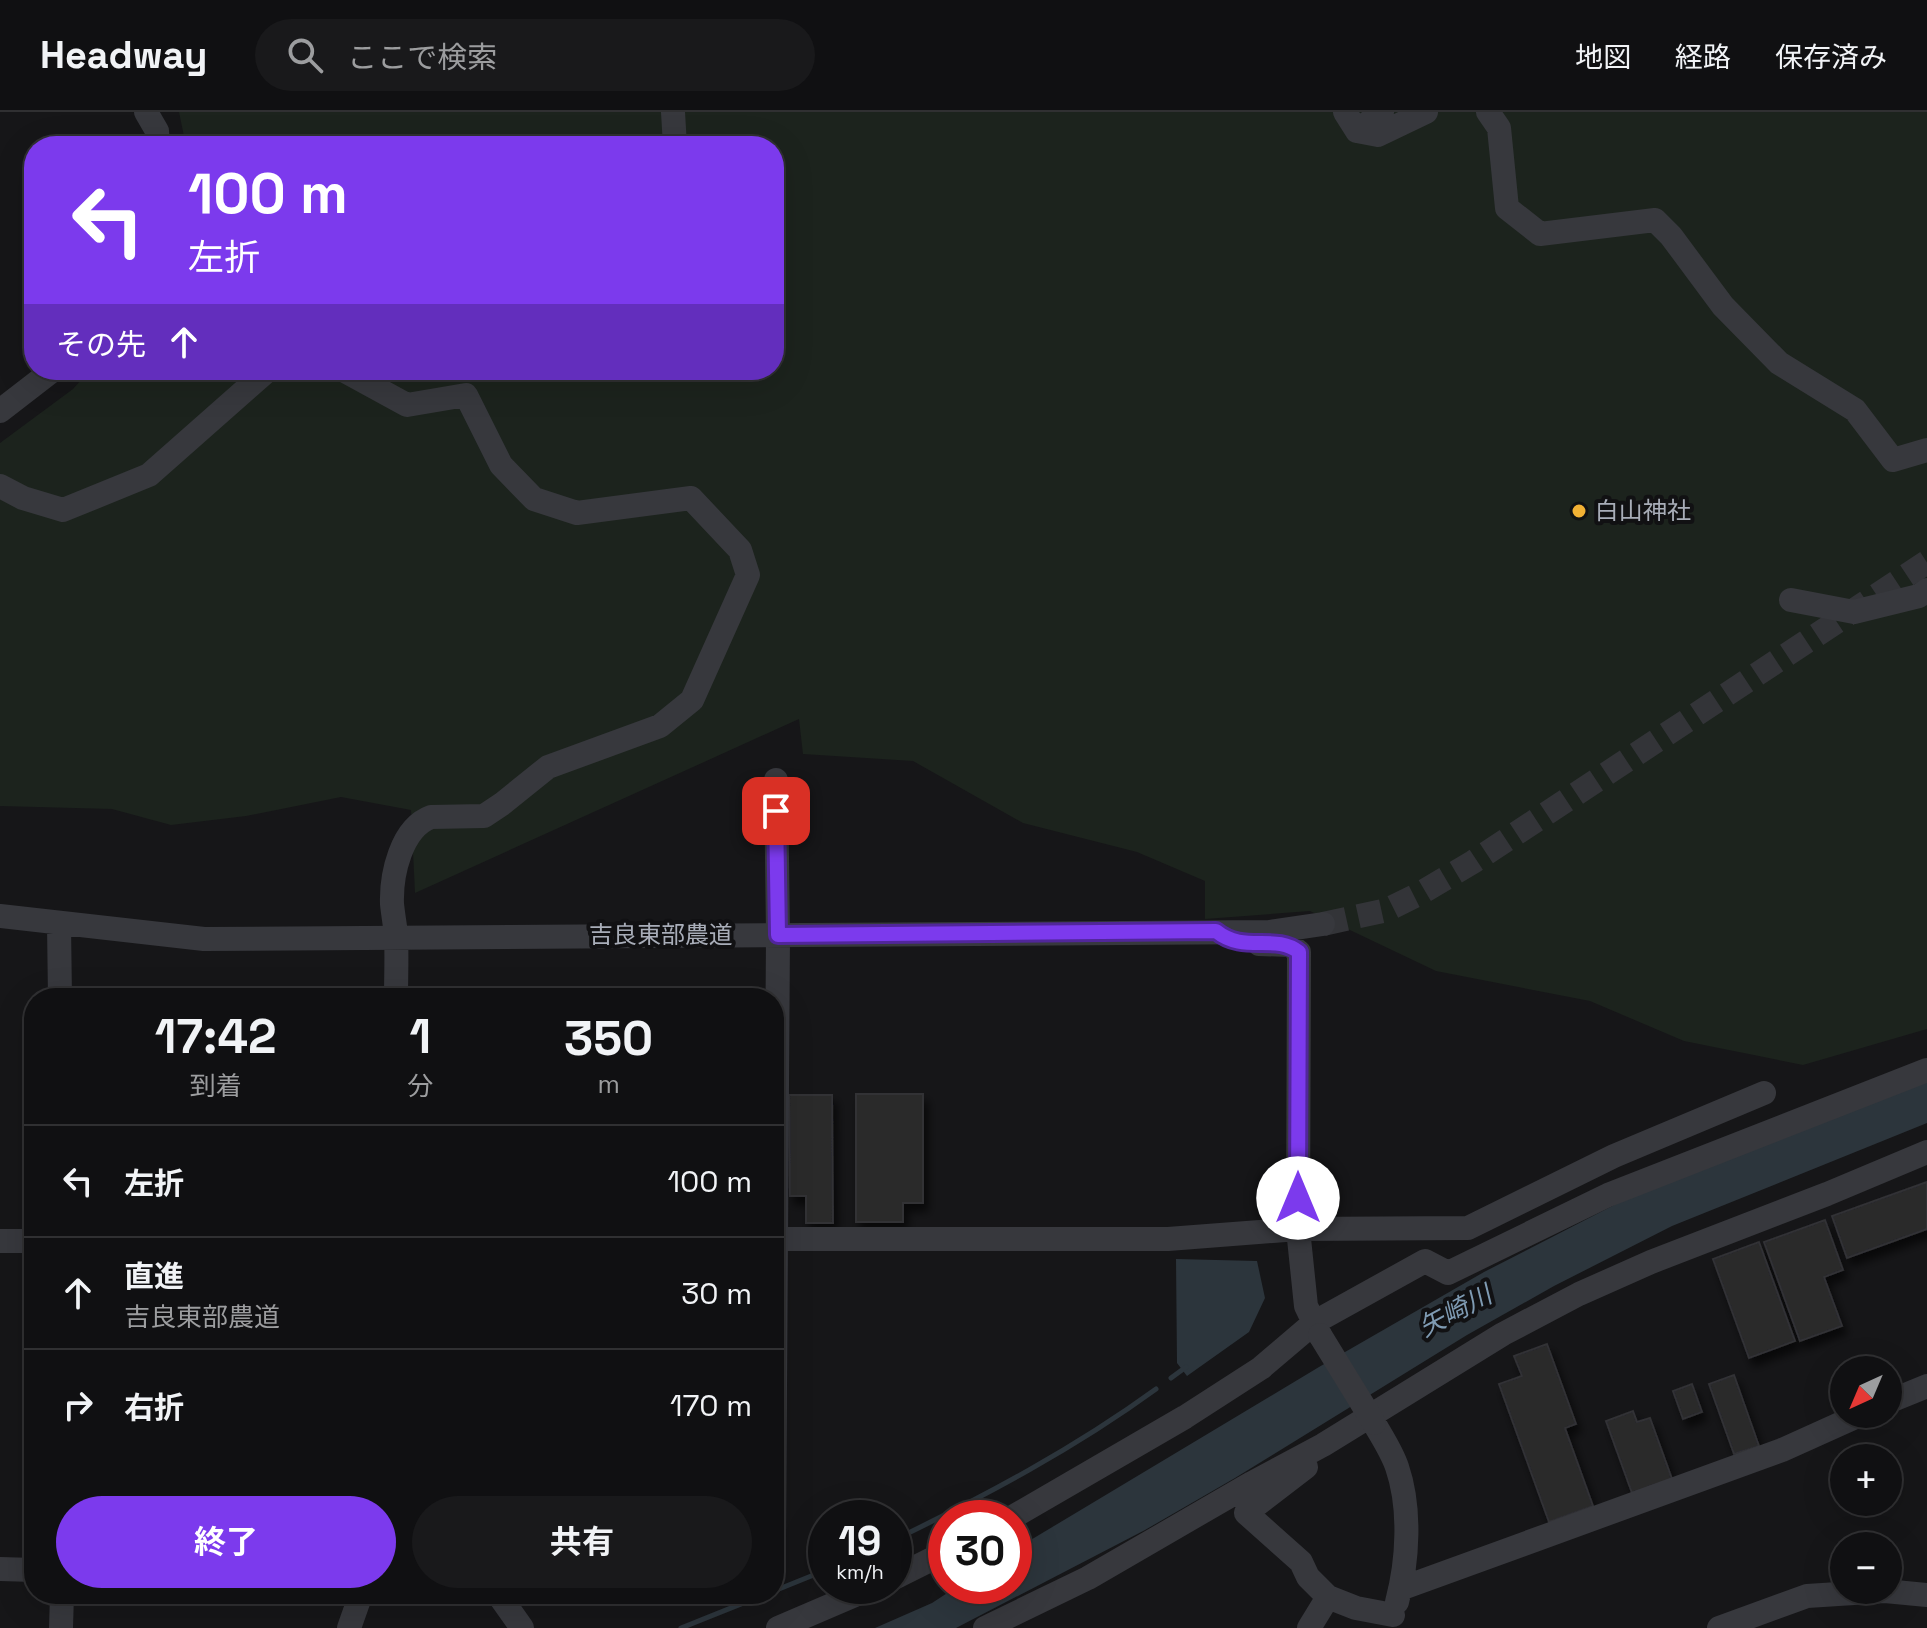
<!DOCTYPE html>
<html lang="ja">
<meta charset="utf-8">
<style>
body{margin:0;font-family:"Space Grotesk","Noto Sans JP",sans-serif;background:#19191b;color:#f1f3f6;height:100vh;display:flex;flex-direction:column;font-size:30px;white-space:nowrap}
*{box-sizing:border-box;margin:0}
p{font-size:26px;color:#9c9d9f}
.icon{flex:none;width:44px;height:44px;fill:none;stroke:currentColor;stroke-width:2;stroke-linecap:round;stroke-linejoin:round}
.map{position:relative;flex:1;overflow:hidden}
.details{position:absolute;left:24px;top:876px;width:760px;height:616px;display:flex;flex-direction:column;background:#101012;border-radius:32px;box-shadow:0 8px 32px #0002,0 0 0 2px #303032}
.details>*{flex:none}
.top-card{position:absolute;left:24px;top:24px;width:760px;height:244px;border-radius:32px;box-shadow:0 8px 32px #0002,0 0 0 2px #303032;background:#7c3aed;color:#fff;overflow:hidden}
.needle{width:52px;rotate:224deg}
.fabs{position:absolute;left:1830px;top:1244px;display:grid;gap:16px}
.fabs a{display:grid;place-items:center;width:72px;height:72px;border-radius:50%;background:#101012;box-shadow:0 8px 32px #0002,0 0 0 2px #303032;font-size:40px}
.speed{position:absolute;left:808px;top:1388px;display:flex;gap:16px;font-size:40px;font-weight:700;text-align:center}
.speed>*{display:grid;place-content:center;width:104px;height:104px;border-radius:50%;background:#101012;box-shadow:0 8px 32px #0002,0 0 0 2px #303032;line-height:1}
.speed small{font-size:20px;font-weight:400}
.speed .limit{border:12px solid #d22;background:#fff;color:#111}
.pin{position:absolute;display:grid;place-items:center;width:68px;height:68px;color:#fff;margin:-34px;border-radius:16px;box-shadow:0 4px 12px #0006}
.me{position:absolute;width:88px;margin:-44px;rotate:0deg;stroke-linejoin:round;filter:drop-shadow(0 0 6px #0008)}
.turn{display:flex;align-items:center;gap:28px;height:168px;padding:0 32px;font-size:36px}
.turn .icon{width:104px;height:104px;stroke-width:2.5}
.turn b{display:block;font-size:56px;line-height:68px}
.then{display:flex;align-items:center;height:76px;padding:0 32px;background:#0003;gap:16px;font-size:30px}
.eta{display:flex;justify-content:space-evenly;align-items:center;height:136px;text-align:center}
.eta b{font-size:48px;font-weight:700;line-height:56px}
.button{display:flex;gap:16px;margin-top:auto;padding:16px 32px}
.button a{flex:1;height:92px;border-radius:48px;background:#7c3aed;color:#fff;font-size:32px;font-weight:700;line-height:92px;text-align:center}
.button a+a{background:#19191b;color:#f1f3f6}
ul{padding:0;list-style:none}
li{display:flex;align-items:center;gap:24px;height:112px;padding:0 32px;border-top:2px solid #303032}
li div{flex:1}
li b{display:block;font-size:30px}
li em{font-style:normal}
header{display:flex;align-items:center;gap:48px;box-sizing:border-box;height:112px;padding:0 40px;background:#101012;border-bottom:2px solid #303032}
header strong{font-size:38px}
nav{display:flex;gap:44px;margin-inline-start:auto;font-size:28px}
.search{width:560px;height:72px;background:#19191b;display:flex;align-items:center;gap:20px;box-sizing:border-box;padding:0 28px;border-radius:44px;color:#9c9d9f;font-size:30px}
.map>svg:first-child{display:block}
.green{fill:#1c231d}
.water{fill:#2c353c}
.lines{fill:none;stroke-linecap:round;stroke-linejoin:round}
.stream{stroke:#2c353c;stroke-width:5}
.building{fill:#29292c;stroke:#303034;stroke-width:2;filter:url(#shadow)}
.minor-tunnel{stroke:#333438;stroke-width:24;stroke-dasharray:24 12;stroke-linecap:butt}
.minor{stroke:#37383d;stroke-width:24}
.minor-bridge{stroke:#37383d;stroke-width:24}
.route-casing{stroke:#51269a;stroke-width:20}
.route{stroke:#7c3aed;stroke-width:14}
.poi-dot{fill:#f2b134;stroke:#111113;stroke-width:3}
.labels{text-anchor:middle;stroke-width:8;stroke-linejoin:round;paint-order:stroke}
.poi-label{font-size:24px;fill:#a8adb8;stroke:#111113;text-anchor:start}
.street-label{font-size:24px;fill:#a8adb8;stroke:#111113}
.water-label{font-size:26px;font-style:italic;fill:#7f9bb3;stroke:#111113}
</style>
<header>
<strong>Headway</strong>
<div class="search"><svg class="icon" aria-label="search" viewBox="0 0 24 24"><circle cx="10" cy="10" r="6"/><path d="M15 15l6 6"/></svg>ここで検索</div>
<nav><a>地図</a><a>経路</a><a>保存済み</a></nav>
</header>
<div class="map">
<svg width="1927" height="1516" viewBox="0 0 1927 1516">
<defs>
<filter id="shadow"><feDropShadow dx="4.5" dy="8" stdDeviation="4" flood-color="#0009"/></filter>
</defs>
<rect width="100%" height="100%" fill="#161618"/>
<path class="green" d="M179 0H1927V917L1803 953 1684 929 1590 889 1436 859 1310 799 1205 807V769L1137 740 1023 711 913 649 803 642 799 607 415 781 411 698 341 685 246 704 171 713 112 697 0 694V331L73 277 90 258H774V34H186Z"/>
<path class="water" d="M1927 964V1011L1672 1114 1554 1174 1467 1223 1235 1366 1145 1418 956 1516H875L932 1491 958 1474H1014V1438L1319 1255 1484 1160 1686 1056Z
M1176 1147 1257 1149 1265 1186 1249 1220 1187 1264 1177 1251Z"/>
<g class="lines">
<path class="stream" d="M1171 1266 1186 1255
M894 1428C985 1384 1075 1336 1156 1277
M774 1479 826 1458
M681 1516 766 1482"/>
</g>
<path class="building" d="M856 982H923V1091H903V1110H856Z
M789 983H832L833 1111H806V1084H790Z
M1927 1070V1117L1847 1146 1832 1104Z
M1825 1108 1843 1158 1824 1165 1842 1214 1800 1229 1764 1130Z
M1759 1130 1795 1229 1749 1246 1713 1147Z
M1547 1232 1576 1312 1565 1316 1593 1394 1549 1410 1499 1272 1522 1264 1514 1244Z
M1734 1263 1759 1334 1734 1342 1709 1272Z
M1692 1272 1702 1300 1683 1307 1673 1279Z
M1633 1299 1637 1310 1650 1306 1672 1367 1632 1381 1606 1309Z"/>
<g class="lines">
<path class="minor-tunnel" d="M1323 812 1387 798 1419 782 1473 750 1927 450"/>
<path class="minor" d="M146 0 157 19 158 34
M673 0 675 34
M1345 0 1357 19 1382 0
M1488 0 1499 16 1507 96 1540 122 1655 108 1671 124 1723 194 1779 251 1855 298 1893 348 1927 338
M1357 19 1378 23 1426 0
M343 258 407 293 466 283 501 353 534 387 577 401 691 386 740 438 748 463 692 588 660 614 548 655 502 692 484 704 431 705C401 716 391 763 392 792 393 802 395 813 396 823 397 844 396 865 396 886
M0 299 53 258
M0 374 23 386 63 398 149 363 268 258
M1791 488 1854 500 1919 484 1927 478
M0 804 204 827 1269 820 1323 812
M59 813 60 886
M1259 832 1290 833 1299 840 1298 1117 1306 1194 1320 1223
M774 1127H1168L1298 1117 1468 1116 1614 1044 1764 981
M0 1129H34
M1888 1290 1927 1274
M1374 1311C1382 1325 1392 1340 1397 1355 1411 1396 1408 1449 1397 1490
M1306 1355 1246 1401 1301 1450 1308 1465 1328 1485 1356 1496 1393 1503
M1011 1406 1185 1305 1261 1256 1315 1210 1425 1149 1448 1161 1608 1083 1927 958
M774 1426 778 823 776 668
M0 1457 34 1458
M894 1466 946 1440
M1400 1477 1782 1338 1862 1302
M498 1482 522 1516
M61 1516 62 1482
M349 1516 361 1482
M778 1516 876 1474
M985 1516 1088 1466 1252 1371 1323 1333 1503 1222 1579 1182 1651 1150 1827 1082 1927 1040
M1309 1516 1328 1485
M1719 1516 1807 1484 1885 1479 1927 1483"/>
<path class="minor-bridge" d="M1320 1223 1374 1311"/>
</g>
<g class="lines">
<g class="route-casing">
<path id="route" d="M776 699 778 823 1216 819C1244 842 1275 821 1299 840L1298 1086"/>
</g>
<use href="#route" class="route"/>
</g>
<circle class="poi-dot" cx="1579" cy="399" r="8"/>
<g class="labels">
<g class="poi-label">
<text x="1595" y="407">白山神社</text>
</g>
<g class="street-label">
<text x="661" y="831">吉良東部農道</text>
</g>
<g class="water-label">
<text transform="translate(1455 1199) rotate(-28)" y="9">矢崎川</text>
</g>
</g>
</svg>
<div class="fabs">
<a><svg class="needle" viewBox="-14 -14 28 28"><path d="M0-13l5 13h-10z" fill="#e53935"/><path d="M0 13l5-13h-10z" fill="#9c9d9f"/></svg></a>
<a>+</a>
<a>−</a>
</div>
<div class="speed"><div>19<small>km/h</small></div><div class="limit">30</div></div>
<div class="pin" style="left:776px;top:699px;background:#d93025"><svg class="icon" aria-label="arrive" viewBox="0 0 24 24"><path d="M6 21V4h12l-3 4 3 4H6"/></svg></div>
<svg class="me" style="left:1298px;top:1086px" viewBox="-20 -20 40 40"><circle r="19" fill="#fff"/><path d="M0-13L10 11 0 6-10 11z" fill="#7c3aed"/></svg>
<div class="top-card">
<div class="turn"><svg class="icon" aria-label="left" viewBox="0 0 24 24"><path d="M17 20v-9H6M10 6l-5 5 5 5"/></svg><div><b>100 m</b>左折</div></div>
<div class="then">その先<svg class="icon" aria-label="ahead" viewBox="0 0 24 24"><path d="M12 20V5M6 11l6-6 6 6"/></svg></div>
</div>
<section class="details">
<div class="eta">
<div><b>17:42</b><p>到着</p></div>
<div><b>1</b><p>分</p></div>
<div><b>350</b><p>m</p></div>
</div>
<ul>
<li><svg class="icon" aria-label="left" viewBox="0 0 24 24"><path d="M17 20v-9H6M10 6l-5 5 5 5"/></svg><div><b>左折</b></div><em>100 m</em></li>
<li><svg class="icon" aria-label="ahead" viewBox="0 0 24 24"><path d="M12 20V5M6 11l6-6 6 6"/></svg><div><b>直進</b><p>吉良東部農道</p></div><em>30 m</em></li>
<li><svg class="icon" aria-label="right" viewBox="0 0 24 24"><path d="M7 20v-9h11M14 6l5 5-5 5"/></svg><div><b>右折</b></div><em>170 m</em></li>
</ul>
<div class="button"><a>終了</a><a>共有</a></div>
</section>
</div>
